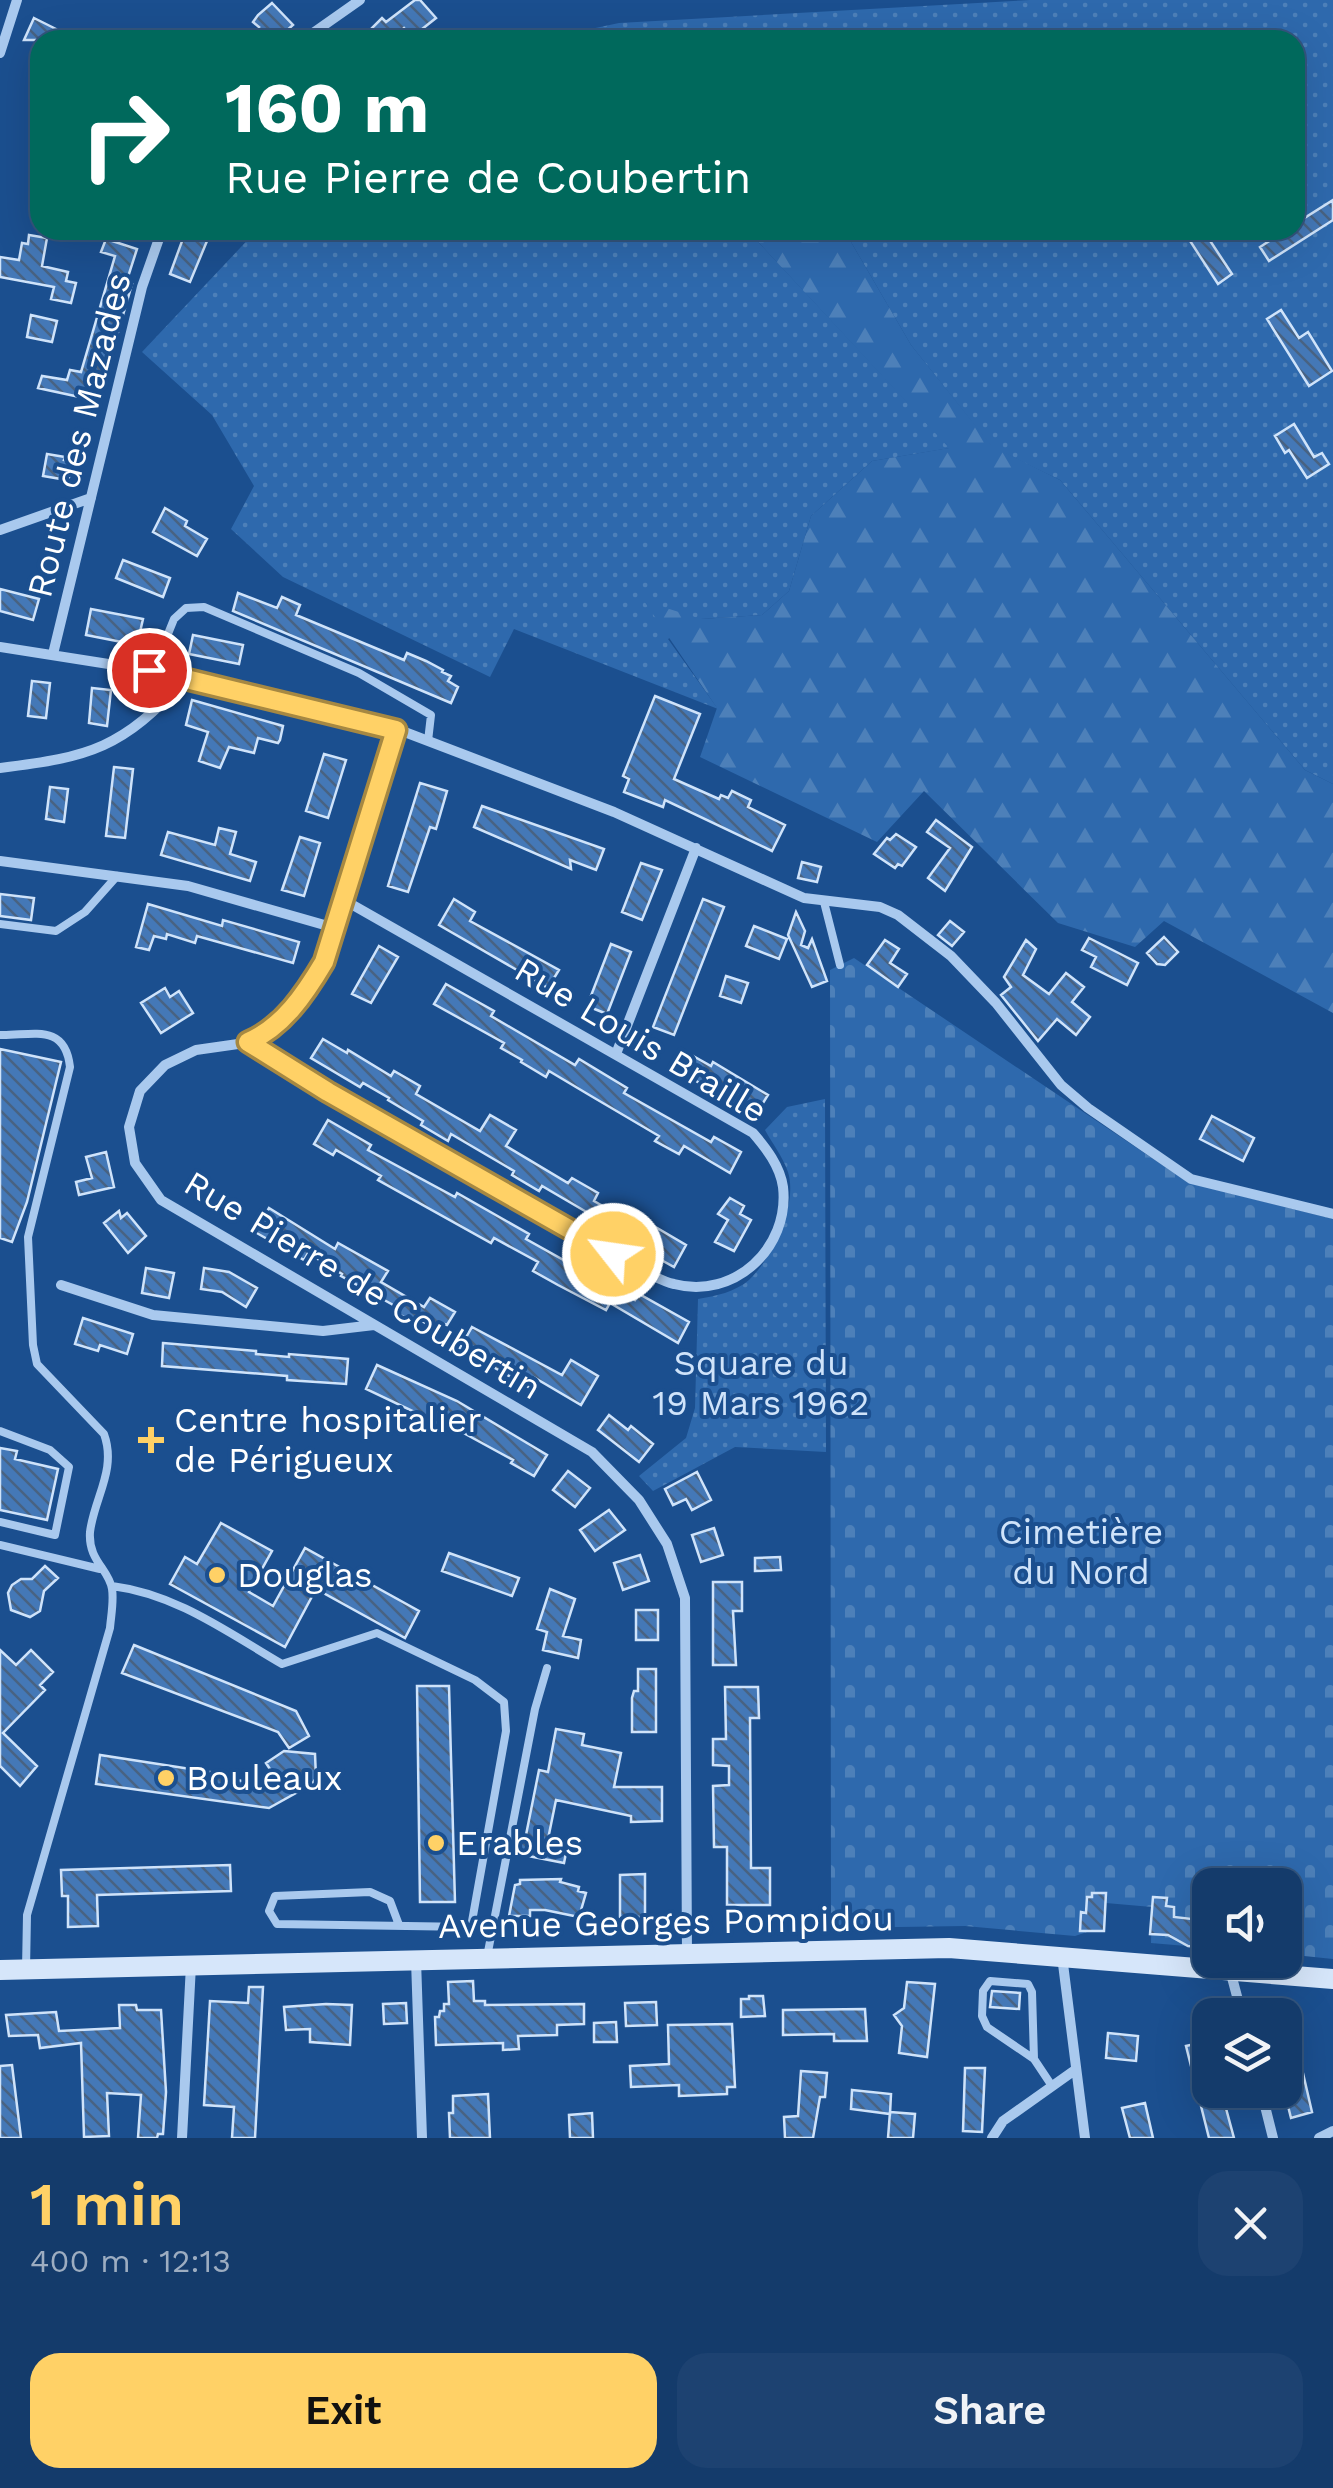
<!DOCTYPE html>
<meta charset="utf-8">
<style>
body{margin:0;font-family:"Work Sans",sans-serif;background:#1d4271;color:#f1f3f6;height:100vh;display:flex;flex-direction:column;font-size:38px;white-space:nowrap}
*{box-sizing:border-box;margin:0}
p{font-size:32px;color:#9dadc1}
.icon{flex:none;width:55px;height:55px;fill:none;stroke:currentColor;stroke-width:2;stroke-linecap:round;stroke-linejoin:round}
.map{position:relative;height:2138px;overflow:hidden}
.details{display:flex;flex-direction:column;background:#143b6b;flex:1}
.details>*{flex:none}
.guide{position:absolute;left:30px;top:30px;width:1275px;height:210px;border-radius:30px;box-shadow:0 10px 40px #0002,0 0 0 2px #33557e;background:#00695c;color:#fff;overflow:hidden}
.fabs{position:absolute;left:1192px;top:1868px;display:grid;gap:20px}
.fabs a{display:grid;place-items:center;width:110px;height:110px;border-radius:20px;background:#143b6b;box-shadow:0 10px 40px #0002,0 0 0 2px #33557e;font-size:50px}
.pin{position:absolute;display:grid;place-items:center;width:85px;height:85px;color:#fff;margin:-42px;border:5px solid #fff;border-radius:50%;box-shadow:0 2px 10px #0007}
.me{position:absolute;width:110px;margin:-55px;rotate:300deg;stroke-linejoin:round;filter:drop-shadow(0 0 8px #0008)}
.turn{display:flex;align-items:center;gap:35px;height:210px;padding:0 30px;font-size:45px}
.turn .icon{width:130px;height:130px;stroke-width:2.5}
.turn b{display:block;font-size:70px;line-height:85px}
.round{display:grid;place-items:center;flex:none;width:105px;height:105px;border-radius:30px;background:#1d4271}
.overview{display:flex;align-items:center;justify-content:space-between;height:170px;padding:0 30px}
h1{font-size:60px;font-weight:600;line-height:75px;color:#ffd166}
.primary-button{display:flex;gap:20px;margin-top:auto;padding:20px 30px}
.primary-button a{flex:1;height:115px;border-radius:30px;background:#ffd166;color:#111;font-size:40px;font-weight:600;line-height:115px;text-align:center}
.primary-button a+a{background:#1d4271;color:#f1f3f6}
.map>svg:first-child{display:block}
.green{fill:url(#green-dots)}
.forest{fill:url(#forest-firs)}
.cemetery{fill:url(#cemetery-stones)}
.building{fill:url(#building-back-hatch);stroke:#cfe3fa;stroke-width:2.5}
.lines{fill:none;stroke-linecap:round;stroke-linejoin:round}
.lane{stroke:#a9c9ee;stroke-width:8}
.street{stroke:#a9c9ee;stroke-width:10}
.secondary{stroke:#d6e6fa;stroke-width:20}
.route-casing{stroke:#a68842;stroke-width:25}
.route{stroke:#ffd166;stroke-width:18}
.poi-dot{fill:#ffd166;stroke:#1b4f8f;stroke-width:4}
.labels{text-anchor:middle;stroke-width:8;stroke-linejoin:round;paint-order:stroke}
.street-label{font-size:35px;fill:#fff;stroke:#1b4f8f}
.park-label{font-size:35px;fill:#cfe3fa;stroke:#1b4f8f}
.poi-label{font-size:35px;fill:#fff;stroke:#1b4f8f;text-anchor:start}
</style>
<div class="map">
<svg width="1333" height="2138" viewBox="0 0 1333 2138">
<defs>
<pattern id="green-dots" width="8" height="8" patternUnits="userSpaceOnUse" patternTransform="scale(2.5)"><rect width="8" height="8" fill="#2e69ad"/><path d="M2 2h.1M6 6h.1" fill="none" stroke="#4d80b9" stroke-width="1.8" stroke-linecap="round"/></pattern>
<pattern id="forest-firs" width="22" height="20" patternUnits="userSpaceOnUse" patternTransform="scale(2.5)"><rect width="22" height="20" fill="#2e69ad"/><path d="M5 1l3.5 6h-7zM16 11l3.5 6h-7z" fill="#4d80b9"/></pattern>
<pattern id="cemetery-stones" width="16" height="16" patternUnits="userSpaceOnUse" patternTransform="scale(2.5)"><rect width="16" height="16" fill="#2e69ad"/><path d="M2 7V4a2 2 0 0 1 4 0v3zM10 15v-3a2 2 0 0 1 4 0v3z" fill="#4d80b9"/></pattern>
<pattern id="building-back-hatch" width="6" height="6" patternUnits="userSpaceOnUse" patternTransform="scale(2.5)"><rect width="6" height="6" fill="#4478b7"/><path d="M-1 5l2 2M0 0l6 6M5-1l2 2" fill="none" stroke="#486282"/></pattern>
</defs>
<rect width="100%" height="100%" fill="#1b4f8f"/>
<path class="green" d="M1030 0H1333V784L1305 770 1060 480 992 447 911 345 844 230H1295V40H539L619 23Z
M257 230H747L950 448 872 461 811 516 789 591 762 615 701 619 668 639 718 709 514 629 490 677 283 577 231 529 254 486 212 415 142 352Z
M825 1099 826 1452 735 1447 653 1491 639 1476 686 1438 695 1408 698 1299C716 1296 735 1292 749 1280 773 1257 798 1204 788 1172 783 1157 772 1143 765 1130L787 1107Z"/>
<path class="forest" d="M747 230H844L911 345 992 446 1060 480 1305 770 1333 784V1013L1164 921 1135 947 1058 923 924 791 877 842 700 757 717 708 644 601 701 619 762 615 789 591 811 516 872 461 949 448Z"/>
<path class="cemetery" d="M854 958 1189 1183 1333 1219V1959L1285 1954V1885H1210V1948L1151 1943 1152 1907 1106 1903 1104 1931H1090L1075 1936 965 1926 831 1928 830 970Z"/>
<path class="building" d="M415 0H420L436 18 412 37 404 28 391 40H360L382 18 386 22Z
M272 3 293 25 276 40H245L259 27 253 22 258 15Z
M34 18 56 29 51 40H24Z
M1333 200V220L1269 261 1260 247 1286 230H1295V224Z
M1183 230H1203L1232 274 1218 284Z
M185 233 207 241 190 282 170 274Z
M29 235 47 238 42 266 68 272 66 281 76 283 71 303 51 299 54 287 0 277V257L19 260 22 243 28 244Z
M106 239 137 249 126 283 132 284 98 401 38 388 42 376 67 380 70 370 81 372 115 256 101 252Z
M1281 310 1299 338 1308 332 1332 371 1309 386 1267 319Z
M31 315 57 321 52 342 27 337Z
M1294 424 1314 457 1322 453 1329 464 1307 478 1289 450 1285 453 1275 436Z
M47 454 65 457 64 460 72 461 69 477 62 476 61 479 43 476Z
M165 508 187 521 185 526 207 539 197 556 153 532Z
M123 560 170 578 163 597 116 578Z
M0 589 39 599 33 620 0 611Z
M238 593 277 608 282 597 300 605 296 615 404 660 407 653 426 661 443 670 442 672 451 676 448 681 458 687 451 703 233 611Z
M91 609 143 619 137 645 86 635Z
M193 635 243 645 239 664 189 654Z
M32 681 50 683 46 718 28 716Z
M92 688 111 690 107 726 89 723Z
M655 696 700 714 674 779 719 799 721 795 728 798 732 791 751 800 748 807 785 825 772 851 665 800 663 807 624 792 629 779 623 776Z
M192 700 283 726 280 740 278 743 258 738 254 753 229 747 220 768 199 761 208 732 186 725Z
M324 754 346 760 328 818 306 811Z
M114 767 133 769 125 838 106 836Z
M420 783 447 791 436 829 430 827 408 892 388 886Z
M50 787 68 789 64 822 46 819Z
M482 806 604 849 596 870 570 860 571 869 474 827Z
M936 820 972 847 945 891 928 878 950 848 927 832Z
M219 828 236 832 230 854 256 862 250 881 161 855 168 832 215 845Z
M896 834 916 847 902 866 898 864 895 868 874 854 887 838 890 840Z
M300 837 320 843 304 896 282 890Z
M802 862 821 867 817 882 798 878Z
M641 863 662 870 642 920 622 912Z
M0 894 34 898 31 920 0 916Z
M454 899 475 912 470 921 559 970 548 988 439 925Z
M703 899 724 907 674 1035 653 1027Z
M148 904 222 926 223 920 299 942 293 963 197 936 195 943 167 934 166 939 154 936 149 950 136 947Z
M796 912 805 931 801 945 808 948 812 939 827 981 812 987 788 935Z
M950 921 964 932 952 946 938 935Z
M754 926 787 939 779 959 746 946Z
M1164 937 1178 952 1165 965 1157 964 1147 953Z
M1089 938 1138 963 1127 985 1091 967 1096 957 1082 950Z
M885 940 899 949 890 963 907 974 898 987 867 965Z
M1026 940 1036 949 1023 975 1049 994 1066 973 1084 987 1072 1002 1090 1017 1076 1035 1057 1019 1038 1041 1001 995 1011 987 1004 977Z
M611 944 631 952 607 1014 587 1006Z
M379 946 398 957 371 1003 352 994Z
M726 976 748 983 741 1003 720 996Z
M446 984 494 1011 491 1016 575 1065 579 1059 627 1088 624 1093 711 1142 714 1137 741 1152 730 1173 684 1146 679 1154 655 1141 659 1136 591 1096 549 1071 546 1077 521 1062 522 1060 501 1048 504 1043 434 1004Z
M165 988 170 997 179 991 193 1013 161 1033 141 1003Z
M323 1039 347 1053 348 1050 391 1076 394 1071 420 1086 416 1094 480 1131 490 1115 516 1130 506 1146 568 1183 572 1178 598 1193 594 1201 636 1225 640 1218 686 1245 674 1267 604 1228 607 1224 542 1186 539 1191 512 1175 514 1171 451 1134 448 1141 421 1125 423 1121 388 1100 389 1098 363 1083 360 1087 311 1058Z
M0 1049 61 1062 27 1202 12 1242 0 1238Z
M686 1052 711 1066 713 1062 768 1095 755 1116 676 1069Z
M1212 1116 1254 1138 1243 1161 1200 1139Z
M328 1120 371 1145 368 1150 455 1197 457 1193 529 1234 526 1239 635 1300 639 1294 689 1322 678 1343 610 1303 606 1310 558 1285 533 1271 538 1262 494 1238 491 1243 378 1180 381 1176 336 1150 333 1155 314 1144Z
M106 1152 114 1187 79 1195 76 1182 92 1178 86 1157Z
M730 1198 744 1206 740 1214 751 1220 734 1251 715 1242 728 1220 718 1214Z
M269 1208 335 1249 338 1243 388 1271 381 1282 424 1307 430 1298 455 1312 447 1325 444 1324 440 1331 418 1319 415 1323 393 1311 395 1306 341 1276 342 1274 308 1253 304 1260 255 1232Z
M119 1211 121 1218 127 1213 146 1236 128 1253 104 1223Z
M146 1268 174 1273 169 1298 142 1293Z
M204 1268 229 1272 257 1288 246 1307 222 1292 201 1289Z
M83 1318 133 1334 127 1354 100 1345 98 1351 75 1344Z
M472 1327 562 1375 571 1360 598 1376 581 1405 535 1378 530 1388 460 1348Z
M163 1343 256 1351V1354L289 1357V1354L348 1359 346 1384 287 1380V1376L162 1366Z
M377 1365 457 1401 547 1455 534 1476 511 1463 513 1460 447 1424 446 1427 366 1389Z
M609 1415 628 1430 631 1426 653 1444 639 1462 598 1430Z
M0 1448 17 1451 15 1459 58 1469 47 1520 0 1510Z
M568 1471 590 1488 575 1507 553 1490Z
M697 1472 711 1500 692 1510 686 1499 673 1505 665 1489Z
M609 1510 625 1530 595 1551 580 1530Z
M221 1523 272 1551 249 1592 273 1606 305 1548 419 1611 405 1638 316 1589 285 1647 170 1584 185 1557 197 1564Z
M714 1528 723 1555 701 1562 692 1535Z
M449 1553 519 1578 512 1596 442 1571Z
M640 1555 649 1581 623 1590 614 1563Z
M780 1557 781 1570 755 1571V1558Z
M45 1566 58 1578 44 1591 40 1611 30 1617 11 1610 8 1593 12 1585 21 1579H32Z
M713 1582H742V1611H733L736 1665H713Z
M550 1589 575 1599 563 1636 581 1640 578 1658 543 1650 547 1632 537 1629Z
M636 1610H658V1640H636Z
M134 1645 296 1711 309 1736 289 1748 278 1732 122 1673Z
M0 1650 16 1665 31 1650 53 1672 40 1685 45 1690 3 1733 37 1766 20 1786 0 1766Z
M638 1669H656V1732H632V1698L634 1691H638Z
M417 1686H449L455 1902H420Z
M725 1687H758L759 1718H750L751 1868H770V1905H727V1847H714L713 1786 729 1785V1766L713 1765V1739H726Z
M556 1729 584 1734 582 1745 621 1753 614 1787H662V1821L631 1822V1816L556 1800 547 1844 567 1848 564 1863 518 1854 521 1839 525 1840 539 1770 548 1772Z
M284 1751 315 1754 316 1778 312 1784 269 1808 96 1784 100 1755 236 1776V1780L281 1786 266 1763Z
M230 1865 231 1891 97 1895 98 1926 68 1927V1896H62L61 1870Z
M645 1874V1917H620V1875Z
M561 1879 560 1882 579 1887 578 1891 586 1893 579 1917 545 1910H530V1916H509L515 1885 520 1884V1880Z
M1092 1893H1106L1104 1931H1080L1081 1912 1086 1913 1087 1897H1092Z
M1153 1897 1167 1898 1166 1906 1174 1907V1917L1210 1921 1209 1948 1188 1946 1168 1935 1150 1934Z
M473 1981 474 2001H485V2005L584 2004V2024L557 2025V2035L518 2036 519 2049 503 2050V2043L436 2045 435 2017H439L440 2011H444V2004H449L448 1982Z
M907 1982 935 1984 927 2057 899 2053 902 2026 894 2015 904 2008Z
M249 1987H263L255 2138H232L234 2107 204 2105 210 2001 248 2003Z
M992 1991 1020 1993 1019 2009 990 2007Z
M749 1996H763L765 2016 741 2017V1999H749Z
M656 2002 657 2025 626 2026 625 2003Z
M406 2003 407 2023 384 2024 383 2004Z
M326 2004 352 2005 350 2045 310 2042V2029L286 2030 284 2007Z
M119 2005H136L137 2010H161L166 2092 163 2134H158L157 2138H138L141 2095 107 2093 109 2136 84 2137 81 2043 40 2048 38 2035 9 2036 6 2015 56 2012 59 2031 120 2028Z
M865 2009 867 2041H834V2034L783 2035V2010Z
M616 2022 617 2042H594V2023Z
M732 2024 735 2087H727V2094L679 2096V2085L631 2087 630 2066 669 2064 668 2025Z
M1108 2033 1138 2036 1136 2061 1106 2058Z
M1208 2041 1210 2090H1221L1234 2138H1209L1186 2046Z
M1299 2056 1312 2112 1291 2118 1285 2094V2059Z
M12 2065 21 2138H0V2066Z
M965 2068H985L982 2132 963 2131Z
M801 2071 827 2073 825 2097H820L813 2138H785L784 2117 798 2116Z
M852 2090 891 2094 890 2114 851 2109Z
M488 2094 490 2138H450L449 2113H453V2096Z
M1145 2103 1153 2138H1130L1122 2108Z
M890 2112 915 2114 913 2138H888Z
M592 2113 593 2138H570L569 2115Z"/>
<g class="lines">
<path class="lane" d="M153 671 174 619 186 608 204 607 359 673 431 715 428 741
M824 902 840 965
M0 924 56 931 85 912 117 876
M0 1035C31 1036 65 1022 70 1067L28 1237 33 1345 37 1364 104 1434C117 1470 94 1498 90 1532 88 1561 109 1569 112 1589 114 1601 111 1616 110 1628L27 1915 26 1969
M0 1431 50 1450 69 1467 55 1535 0 1522
M0 1545 100 1569
M112 1586C176 1594 227 1632 282 1664L377 1633 475 1680 504 1702 506 1731 471 1927 277 1924 269 1911 275 1896 370 1892 390 1901 399 1925
M487 1957 535 1709 547 1668
M1034 2059 1032 1992 1028 1984 990 1981 983 1991 982 2016 987 2027 1034 2059 1052 2086"/>
<path class="street" d="M303 40 360 0
M0 53 17 0
M0 530 91 498
M0 647 153 671 402 731 614 812 804 898 880 907 898 915 951 956 996 1003 1061 1085 1088 1108 1191 1179 1333 1214
M53 654 142 287 162 230
M396 730 343 906 323 962 308 990 286 1016 252 1042 196 1050 165 1065 140 1091 129 1127 135 1163 161 1200 592 1452 639 1500 667 1544 685 1598 687 1955
M0 768C91 757 123 748 185 679
M0 861 188 886 335 928
M248 1043 328 1093 645 1272C654 1276 664 1282 674 1284 734 1300 790 1248 783 1187 780 1166 766 1148 753 1133L344 900
M616 1054 696 848
M61 1285 153 1315 323 1331 374 1325
M1062 1956 1085 2138
M416 1960 422 2138
M1230 1970 1242 2015
M1261 2090 1273 2138
M182 2138 191 1965
M992 2138 1003 2121 1075 2070
M1319 2138 1333 2131"/>
<path class="secondary" d="M0 1970 949 1948 1333 1979"/>
</g>
<g class="lines">
<g class="route-casing">
<path id="route" d="M149 670 396 730 324 962C305 994 283 1027 248 1042L328 1092 613 1254"/>
</g>
<use href="#route" class="route"/>
</g>
<g class="poi-dot">
<path d="M146 1425h10v10h10v10h-10v10h-10v-10h-10v-10h10z"/>
<circle cx="217" cy="1575" r="10"/>
<circle cx="166" cy="1778" r="10"/>
<circle cx="436" cy="1843" r="10"/>
</g>
<g class="labels">
<g class="street-label">
<text transform="translate(79 435) rotate(-76)" y="12">Route des Mazades</text>
<text transform="translate(641 1040) rotate(31)" y="12">Rue Louis Braille</text>
<text transform="translate(363 1285) rotate(31)" y="12">Rue Pierre de Coubertin</text>
<text transform="translate(666 1922) rotate(-1)" y="12">Avenue Georges Pompidou</text>
</g>
<g class="park-label">
<text x="761" y="1375">Square du<tspan x="761" dy="40">19 Mars 1962</tspan></text>
<text x="1081" y="1544">Cimetière<tspan x="1081" dy="40">du Nord</tspan></text>
</g>
<g class="poi-label">
<text x="174" y="1432">Centre hospitalier<tspan x="174" dy="40">de Périgueux</tspan></text>
<text x="237" y="1587">Douglas</text>
<text x="186" y="1790">Bouleaux</text>
<text x="456" y="1855">Erables</text>
</g>
</g>
</svg>
<div class="fabs">
<a><svg class="icon" aria-label="sound" viewBox="0 0 24 24"><path d="M4 9h4l5-4v14l-5-4H4zM17 9q2 3 0 6"/></svg></a>
<a><svg class="icon" aria-label="layers" viewBox="0 0 24 24"><path d="M12 4l9 5-9 5-9-5zM3 14l9 5 9-5"/></svg></a>
</div>
<div class="pin" style="left:149px;top:670px;background:#d93025"><svg class="icon" aria-label="arrive" viewBox="0 0 24 24"><path d="M6 21V4h12l-3 4 3 4H6"/></svg></div>
<svg class="me" style="left:613px;top:1254px" viewBox="-20 -20 40 40"><circle r="17" fill="#ffd166" stroke="#fff" stroke-width="3"/><path d="M0-11L8 9 0 5-8 9z" fill="#fff"/></svg>
<div class="guide">
<div class="turn"><svg class="icon" aria-label="right" viewBox="0 0 24 24"><path d="M7 20v-9h11M14 6l5 5-5 5"/></svg><div><b>160 m</b>Rue Pierre de Coubertin</div></div>
</div>
</div>
<section class="details">
<div class="overview"><div><h1>1 min</h1><p>400 m · 12:13</p></div><a class="round"><svg class="icon" aria-label="close" viewBox="0 0 24 24"><path d="M6 6l12 12M18 6L6 18"/></svg></a></div>
<div class="primary-button"><a>Exit</a><a>Share</a></div>
</section>
